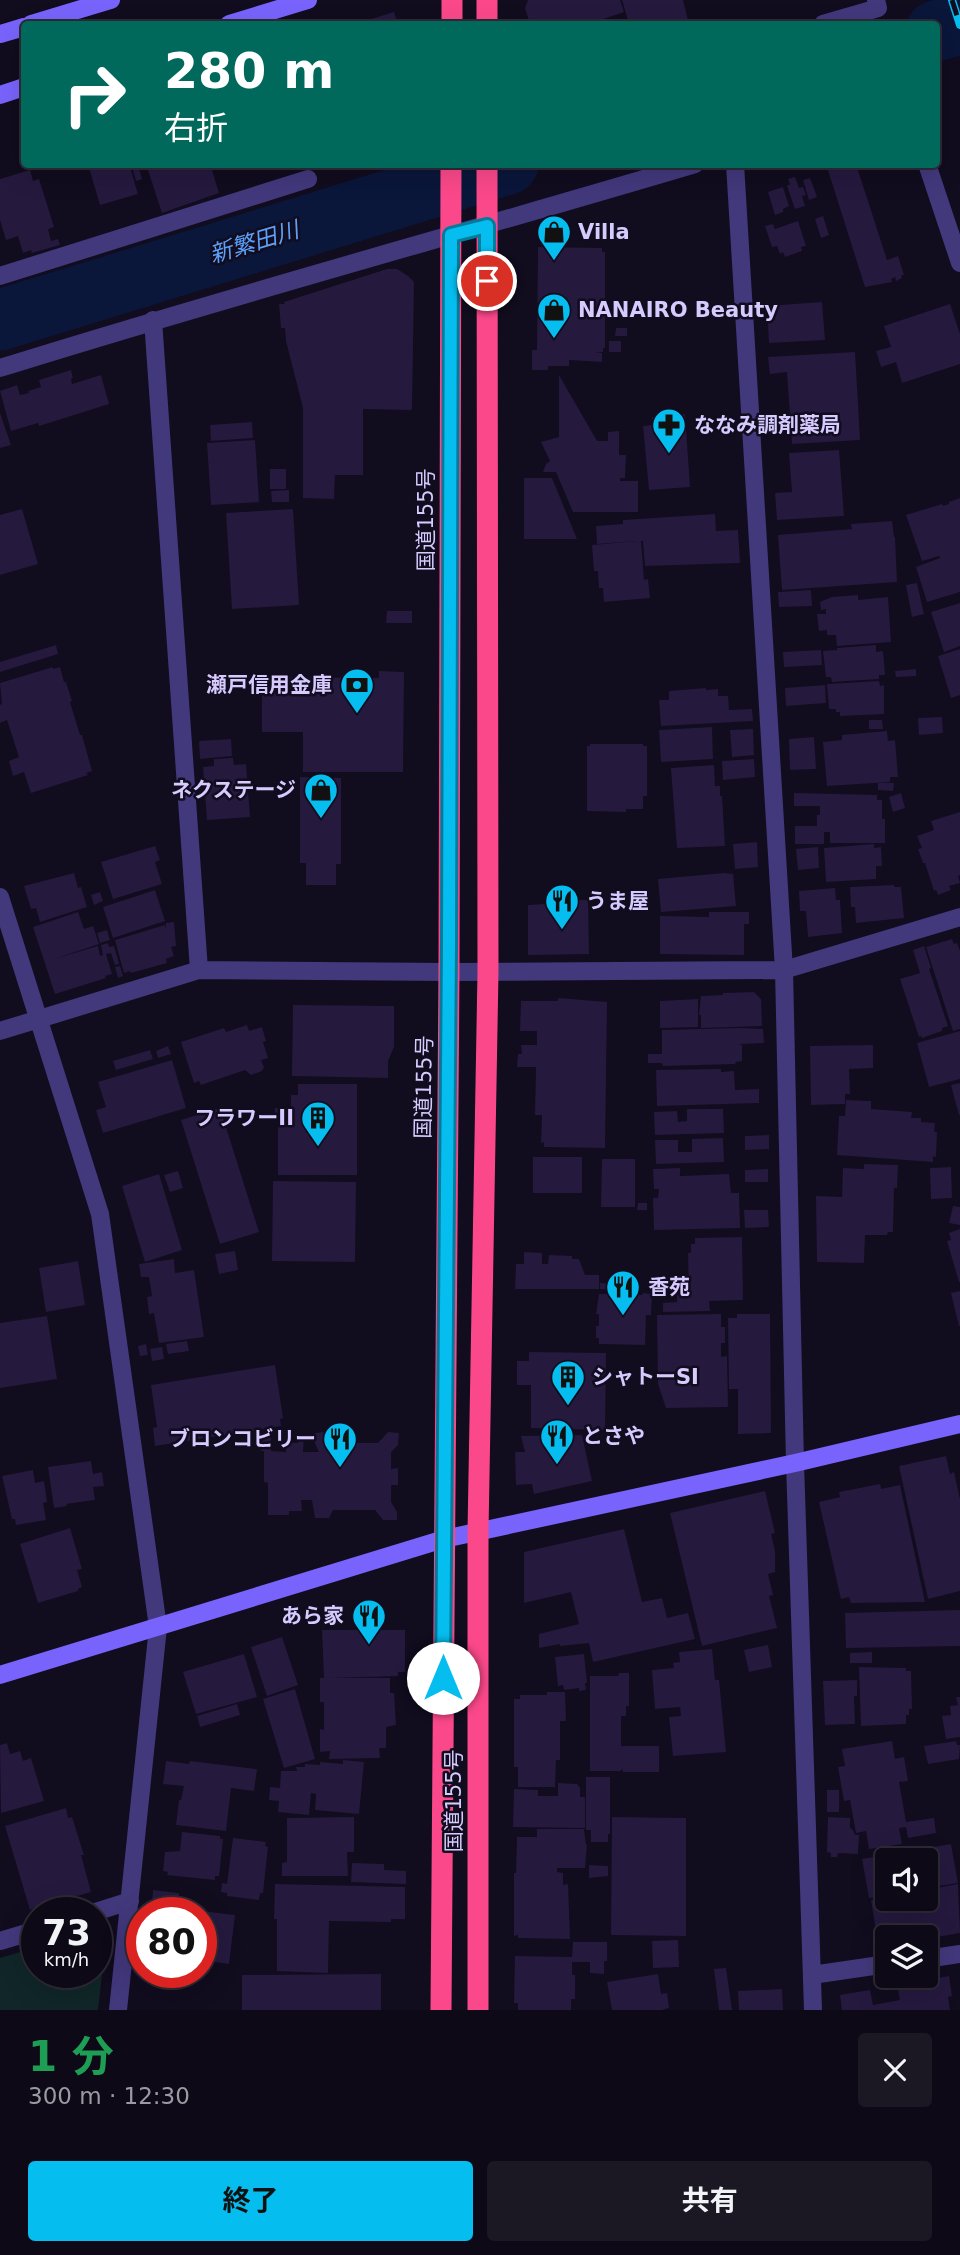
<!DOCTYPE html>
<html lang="ja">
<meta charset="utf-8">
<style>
body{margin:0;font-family:"DejaVu Sans","Noto Sans JP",sans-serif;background:#1b1723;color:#f1f3f6;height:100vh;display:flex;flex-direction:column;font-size:26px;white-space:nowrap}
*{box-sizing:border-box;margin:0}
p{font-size:23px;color:#9a9aa1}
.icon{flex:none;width:38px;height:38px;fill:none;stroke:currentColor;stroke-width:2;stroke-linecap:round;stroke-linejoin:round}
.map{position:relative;height:2010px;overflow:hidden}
.side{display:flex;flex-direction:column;background:#0d0916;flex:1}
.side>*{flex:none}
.top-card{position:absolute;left:21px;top:21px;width:919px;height:147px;border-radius:7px;box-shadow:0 7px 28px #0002,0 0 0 2px #2d2a35;background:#00695c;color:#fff;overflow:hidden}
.tools{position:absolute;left:875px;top:1848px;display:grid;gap:14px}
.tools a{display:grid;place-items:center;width:63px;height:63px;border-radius:7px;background:#0d0916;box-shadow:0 7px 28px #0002,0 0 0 2px #2d2a35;font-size:35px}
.speed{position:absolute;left:21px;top:1897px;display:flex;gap:14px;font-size:35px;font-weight:700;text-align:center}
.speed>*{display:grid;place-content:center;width:91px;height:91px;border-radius:50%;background:#0d0916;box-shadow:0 7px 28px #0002,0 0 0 2px #2d2a35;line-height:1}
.speed small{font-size:18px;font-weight:400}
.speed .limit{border:10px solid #d22;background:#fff;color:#111}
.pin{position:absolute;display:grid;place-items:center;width:60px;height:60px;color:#fff;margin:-30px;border:4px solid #fff;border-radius:50%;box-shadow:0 2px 7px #0007}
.me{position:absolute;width:77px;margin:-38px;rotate:0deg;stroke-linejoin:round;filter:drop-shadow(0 0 5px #0008)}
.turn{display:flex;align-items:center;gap:24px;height:147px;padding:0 28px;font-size:32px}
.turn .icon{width:91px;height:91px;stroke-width:2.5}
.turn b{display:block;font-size:49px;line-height:60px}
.round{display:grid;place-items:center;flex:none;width:74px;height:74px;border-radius:7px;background:#1b1723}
.overview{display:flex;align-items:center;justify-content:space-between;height:119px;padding:0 28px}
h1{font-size:42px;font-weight:700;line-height:52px;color:#1e9e55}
.cta{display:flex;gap:14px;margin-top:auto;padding:14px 28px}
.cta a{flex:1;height:80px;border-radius:7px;background:#05beef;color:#111;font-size:28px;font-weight:700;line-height:80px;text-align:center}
.cta a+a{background:#1b1723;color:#f1f3f6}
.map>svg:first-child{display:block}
.green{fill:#102628}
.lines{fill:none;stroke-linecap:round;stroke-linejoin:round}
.river{stroke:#0a163a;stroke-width:61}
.building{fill:#25193e}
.street{stroke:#42387c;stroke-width:18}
.secondary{stroke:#7864fc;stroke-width:18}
.highway{stroke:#fb488a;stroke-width:21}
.rail-casing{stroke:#05beef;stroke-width:8}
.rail{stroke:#110c1e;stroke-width:5;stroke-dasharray:16;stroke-linecap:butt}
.route-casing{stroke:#037c9b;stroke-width:18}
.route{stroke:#05beef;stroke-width:12}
.labels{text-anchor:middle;stroke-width:5;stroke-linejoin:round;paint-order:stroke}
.poi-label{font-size:21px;font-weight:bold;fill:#d6cafe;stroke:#110c1e;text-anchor:start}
.street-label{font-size:21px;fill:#d6cafe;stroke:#110c1e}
.water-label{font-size:23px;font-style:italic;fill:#5ba0fb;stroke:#110c1e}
</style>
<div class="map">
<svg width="960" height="2010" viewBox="0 0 960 2010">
<rect width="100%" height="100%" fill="#110c1e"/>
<path class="green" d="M97 1928 106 1938 98 2010H0V1958L37 1947V1972H96Z"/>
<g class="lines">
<path class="river" d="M936 31 960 24
M0 320 508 164"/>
</g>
<path class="building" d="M528 0H620L624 12 589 24H530L525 8Z
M622 0H683L689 24H629Z
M394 12 398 24H355Z
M88 164H129L138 194 100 205Z
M146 164H210L219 193 162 213Z
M826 164H856L887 260 898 256 904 275H901L902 278 896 281 895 277 891 279 892 282 865 287Z
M139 169 142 179 136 181 133 170Z
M30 170 33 181 39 179 54 227 48 229 51 241 58 239 60 245 32 253 31 250 23 253 18 236 6 240 0 220V179Z
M795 177 799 188 803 187 806 195 802 196 805 206 795 209 787 186 790 184 788 179Z
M810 178 817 197 809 200 803 180Z
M783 187 789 206 783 209V212L775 215 768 192Z
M823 216 829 235 821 238 815 219Z
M798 221 806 246 801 247 802 251 785 257 783 252 780 254 777 246 772 247 765 226 773 224 775 229Z
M538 247 602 248V252H605V348H603V352H595L602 353V362L569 360V366H548V370H532V350H537Z
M387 269H397L408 276 414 282 412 408 411 410 363 409V475H335L334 499 303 498V408L286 341 285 328H281L279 304H285L284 302Z
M822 302 825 340 769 343 767 306Z
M950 304 960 334V364L902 383 896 362 881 367 876 351 891 347 884 326Z
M616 328H627V336H615Z
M609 341H621V352H609Z
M855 352 860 440 792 444 787 372 770 374 768 357Z
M71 370 73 378 71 379 72 384 101 375 109 404 39 426 38 423 11 431 0 391 17 385 20 395 29 393 28 391 41 387 39 380Z
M559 375 597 441H608V432L619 431V455H626L625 478H620V481H638V512H573L556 472H543L546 464 550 461 541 442 559 437Z
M0 413 11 445 0 448Z
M685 414 690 487 649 490 643 426 653 425 652 417Z
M252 422 253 438 211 441 210 425Z
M255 440 259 502 211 505 207 443Z
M839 450 844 516 777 520 775 493 792 492 789 453Z
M270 469H286V489H270Z
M524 478H552L577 539H524Z
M289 490V502H272L271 491Z
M960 498V592L927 602 916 567 940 558 939 556 922 561 906 515 942 504 943 506 949 504V502Z
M22 509 38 564 0 575V515Z
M293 509 299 605 232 609 226 513Z
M715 514 716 531 738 530 740 563 645 566 643 541H641L644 580 648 579 650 598 604 602 603 588H599L598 571H594L592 545 638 541 597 544 596 526 623 524V520Z
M892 521 894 537H895L897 582 782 590 778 535 852 529 851 524Z
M917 583 924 614 912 617 906 585Z
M811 590 812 606 779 607 778 592Z
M858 595V600L888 597 891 642 837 646 836 635H827V630L819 631 817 614H826V609L821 610 820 602 832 597Z
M960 603V646L944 652 931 612Z
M387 611H412V623H386Z
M56 645 58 654 0 672V662Z
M876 645V652L883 651 885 675H879V679L832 682 831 677H826L823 651 837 650V648Z
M960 649V695L951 698 938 656Z
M821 650 822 665 784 667 783 652Z
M53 667V669L60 667 64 682H66L72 701 70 702 80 735H82L92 771 86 773 88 775 31 793 24 772 13 776 9 761 19 757 7 720 0 723V705L2 704 0 683Z
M916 669V676L896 677 895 671Z
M379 671 404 672 403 772H303V732H262V677L379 678Z
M879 681 880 686 884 685V714L840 716V712H836V709H829L827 684Z
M825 685 826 703 786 706 785 688Z
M706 688V690L718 689V696H728L729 710 752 709 753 721 661 726 659 700H669V691Z
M942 717 943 733 919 735 918 718Z
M869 720H882L883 729H869Z
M712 727 713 759 661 762 659 730Z
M753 729 754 755 732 757 730 730Z
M887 731 888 741 895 740 898 777H890V782L827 786 823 742 842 740V735Z
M814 737 816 769 790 770 789 739Z
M231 739 232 756 200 759 199 741Z
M590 744H643V746H647V796H643V809H626V812L587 811V746H590Z
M233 758 234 765 246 764 250 817 207 820 203 767 214 766V759Z
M754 759 755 777 723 780 722 761Z
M714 765 715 786H720V796H722L725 846 677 848 671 768Z
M300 777 341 778V864H336V885H306V863H300Z
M878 783H894L893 791 878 790Z
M794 793 877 795V800H882V819H885V843H830V832H824V844H795V826H817V815H820V806H794Z
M901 793 905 808 893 812 889 797Z
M960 812V875L958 876 960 883 949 886 951 890 938 895 936 890 934 891 925 863H923L918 849 922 848 917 836 934 830 931 821Z
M757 842 758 867 735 869 733 844Z
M874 844V848L881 847 882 866H876V879L826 882 824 848Z
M155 846 160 860 155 862 162 884 113 899 101 862Z
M818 847 819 868 798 870 796 849Z
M74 873 78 888 81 887 87 907 40 922 36 908 31 909 24 886Z
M724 873 733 874 736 906 661 912 658 879Z
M894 885V887H901L904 918 856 923 855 907H851L850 887Z
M835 888 836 900H840L842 933 808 937 806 911H800L799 891Z
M155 890 165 921 113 938 103 907Z
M100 892 103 901 94 905 91 895Z
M546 893H564V900H588L589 954 528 955V905L546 904Z
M78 912 84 929 93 926 99 944 54 959 98 946 100 956 103 955 101 945 108 943 109 947 114 946 119 964 115 965 111 953 106 954 112 974 105 976 106 978 55 994 33 927Z
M709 912H749V924H744V955L660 954V916L709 917Z
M174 922 176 946 171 947 174 956 166 959 167 963 131 973 130 971 124 973 115 940 165 925 166 930V923Z
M107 930 110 940 100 943 97 933Z
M952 939 954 944 957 943 960 951V1029L953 1031 926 947Z
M924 946 931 968 929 969 948 1026 942 1028V1031L922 1038 921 1036 919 1037 900 979 920 973 913 950Z
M120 966 123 976 118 978 115 967Z
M754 992 761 999 762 1026 701 1028V1015H699L701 996 723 995V993Z
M558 998 607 1002 605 1148 544 1147V1142L541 1143 542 1115H535L536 1067H517L518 1054H522L521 1045H537V1031H520L521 1001H558Z
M698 999V1027L660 1028V1001Z
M293 1005 394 1006V1047L388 1061V1078L292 1076Z
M247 1025 249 1031 262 1027 266 1041 263 1042 268 1058 261 1060 264 1067 262 1071 251 1075 245 1070 201 1085 199 1081 194 1083 181 1042 224 1028 226 1032Z
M739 1028 763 1029 764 1043 739 1044 742 1045V1061L736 1062 735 1064 663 1066 662 1063H648V1054H662V1030Z
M960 1031V1079L929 1087 917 1043Z
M873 1045V1068L849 1069 850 1094H845V1104L811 1105 810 1046Z
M168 1046 171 1054 158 1058 156 1051Z
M150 1050 153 1059 116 1070 113 1061Z
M172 1060 186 1108 103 1133 96 1110 106 1107 98 1082Z
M721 1069V1072L734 1071 735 1090 759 1089V1103L657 1106 656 1070Z
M960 1083V1115H959L951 1085Z
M298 1084H357V1175H278V1120H275V1108H291V1095H298Z
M846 1100 871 1101V1109L912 1112 911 1118H921V1122L935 1123 934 1132H937L936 1157 933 1156V1162L837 1155 839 1116H845Z
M220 1108 259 1232 220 1244 181 1120Z
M687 1109H723L724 1133 655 1135 654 1112 677 1111 678 1122 687 1121Z
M769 1135V1149L745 1150V1136Z
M723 1138 724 1162 656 1164 655 1140H678V1152H692V1139Z
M533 1157H582V1193H533Z
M602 1159H635V1207H601Z
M864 1164 898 1165 897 1188H894L893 1232H888L887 1235H865L864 1263 817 1262 816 1196 842 1197 843 1168 864 1169Z
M951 1167 952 1198 931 1199 930 1168Z
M680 1168V1176L729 1174 731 1193H739L740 1228 654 1230 653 1198H658L659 1189H654L653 1169Z
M768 1169V1182H745V1170Z
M178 1171 183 1188 170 1192 164 1175Z
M159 1174 182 1250 145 1262 122 1186Z
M273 1181 356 1182 355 1262 272 1261Z
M638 1203H647V1210H637Z
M953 1206 960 1207V1225L949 1223Z
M744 1210H768L769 1227 745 1228Z
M960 1229V1282H959L947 1241 951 1240 949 1233Z
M742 1237 743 1300 709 1301 710 1311 663 1312V1303L677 1302V1292H689L688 1253H691V1244H695V1238Z
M235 1251 238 1270 219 1274 215 1254Z
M524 1252 542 1253V1264H548L549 1255 572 1256V1259H579L585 1275H599V1289H515L516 1264H524Z
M174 1259 175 1273 194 1270 204 1337 159 1343 154 1313 149 1314 147 1297 152 1296 149 1277H141L139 1264Z
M78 1261 85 1305 46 1312 39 1268Z
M600 1283 615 1284 614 1290 600 1289Z
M960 1291V1326H959L951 1293Z
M643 1293 652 1294 651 1315H646L645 1345 599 1344V1338H596V1326H599V1314H596L599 1294 642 1295Z
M721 1314V1327H725V1343H721V1357L727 1356 728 1407 666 1408 658 1384 657 1315Z
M737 1314H770L771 1433 738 1434V1389H729L728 1318H737Z
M47 1316 57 1379 0 1388V1323Z
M187 1341 189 1351 168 1354 166 1344Z
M146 1344 148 1355 140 1356 138 1346Z
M162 1347 164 1359 152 1361 150 1349Z
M529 1352 606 1353 605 1430 531 1428V1385H517V1361H529Z
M275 1365 283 1418 280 1419 281 1426 155 1446 153 1428 157 1427 151 1385Z
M325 1432 335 1443H378L388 1432 399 1433 398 1445 391 1452V1469L398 1468V1485H391V1502L397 1512V1520H383L375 1510H333L329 1518H315L312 1500H301L302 1511H289V1515H268V1483L264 1482V1451H261V1436H271V1451L286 1452V1443H298V1434H304L303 1452H319L314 1441 315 1433Z
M582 1435 592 1481 534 1494 532 1484 516 1485 515 1452H525L521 1436Z
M946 1456 950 1474 954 1472 960 1499V1591L928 1599 899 1466Z
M91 1461 93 1474 102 1472 104 1486 93 1487 95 1500 66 1504 67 1506 54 1508 48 1467Z
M33 1470 35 1483 44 1481 47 1502 43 1503 46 1520 16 1525 15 1519H12L2 1476Z
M880 1484 881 1489 900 1485 925 1602 851 1603 849 1597 841 1599 819 1502 840 1497 839 1492Z
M765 1491 775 1533 771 1534 775 1551V1572L768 1574 773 1595 769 1596 777 1628 702 1646 670 1513Z
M70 1528 82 1569 77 1570 82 1587 78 1589V1591L38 1603 20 1544Z
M624 1529 642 1602 662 1598 667 1618 688 1613 695 1639 593 1662 589 1643 560 1646V1644L539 1648V1634L579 1624 571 1592 524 1603V1552Z
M960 1610V1646L846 1648 845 1613Z
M371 1621H378V1630H405V1672H398V1676L330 1678H390V1693H394L396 1725 386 1727V1748H379L380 1758 329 1759 330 1751 320 1752V1729L324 1730V1702H320V1678H324L322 1630H364L365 1627 370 1626Z
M282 1637 298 1685 267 1696 251 1647Z
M768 1645 772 1667 749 1672 744 1650Z
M712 1649 715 1680H719L726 1752 673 1756 669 1717 681 1716 680 1707 655 1709 652 1670 674 1668 673 1663 680 1662 679 1652Z
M872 1652V1663H850V1653Z
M244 1654 257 1697 196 1714 183 1672Z
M584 1654 587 1683H585L586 1690 579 1691V1688L564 1690 563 1685 558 1686 555 1657Z
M859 1667 906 1668V1671H911L912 1709H909V1715H906V1724L861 1726Z
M619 1673H629V1706H626V1716H621V1746H659V1772H623V1769L620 1771H590V1676H618Z
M857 1680V1696H854L855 1724 825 1725 823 1681Z
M295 1689 315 1759 284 1768 263 1699Z
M547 1692H565L566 1721H560V1760H556L555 1787H518V1767H514V1699H520V1695H547Z
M956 1697H960V1737L946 1739 942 1716 951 1715 950 1706 958 1705Z
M237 1704 240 1715 200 1727 197 1716Z
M892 1741 895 1759 904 1757 908 1781 899 1782 906 1822 934 1818 936 1833 908 1838 906 1827 899 1828 902 1844 869 1849 866 1831 856 1833 850 1800 844 1801 838 1767 845 1766 842 1749Z
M956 1741 957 1745H960L959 1759 928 1764 924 1746Z
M7 1743 10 1754 20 1751 23 1761 31 1758 44 1801 1 1813 0 1745Z
M343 1760 364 1762 359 1814 315 1810 316 1794 311 1793 309 1815 278 1812 279 1801 269 1800 270 1787 280 1788 281 1771H297L296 1767H305V1764L320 1765V1762L343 1764Z
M166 1761 189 1764 190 1761 257 1769 254 1791 231 1788 226 1831 176 1825 179 1800H181L184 1786 163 1784Z
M586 1777H610V1834H608V1842H591V1830H586Z
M558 1783 577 1784 580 1788V1797H585V1828L513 1827 514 1789 538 1790V1796H558Z
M827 1790H839V1812H827Z
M66 1808 68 1818 72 1817 84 1855H81L91 1892 30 1910 5 1826Z
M354 1817V1852H347L348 1876H282V1863L287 1862V1818Z
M612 1817 686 1818V1936L611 1935Z
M828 1817 850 1818V1828L853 1830 855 1835H859L858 1854 838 1853 837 1857H831V1853L827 1852Z
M537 1829H584L586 1845 587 1844 585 1868H557V1872L563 1873V1885L568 1884 570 1939 518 1938V1935L514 1936V1873H516L517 1837H537Z
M182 1832 220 1836V1839H223L219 1876H215V1880L167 1875 168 1872 163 1871 165 1852 180 1851Z
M233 1838 266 1842 265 1846 268 1847 263 1893H260L259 1900 227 1896V1893L221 1892 222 1883 227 1884Z
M951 1844 958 1883 926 1888V1860H887V1895L869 1898 862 1859Z
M352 1863 384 1864V1870L406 1871V1884L351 1882Z
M589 1865 608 1866V1876L589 1878Z
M275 1884 405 1887V1919H391V1922L329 1921 328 1973 277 1971V1919H274Z
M958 1884 960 1933 926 1939V1937H887V1946L879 1948 871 1900 887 1897V1899H926V1890Z
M153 1890 179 1893V1906L152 1904Z
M164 1906 201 1911V1913H163Z
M201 1911 235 1915 229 1964 201 1960Z
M678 1940 679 1967 653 1968 652 1941Z
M573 1942H607V1961H604V1974L590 1973V1962H572V1975H575V1999H571V2010H518V2003H514L515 1956 572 1957Z
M726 1968 732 2010H719L714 1969Z
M381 1974V2010H242V1975Z
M658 1974 661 1994 667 1993 669 2008 662 2010H612L607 1982Z
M949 1976 952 1996 948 1997 950 2010H842L840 1995 870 1990 873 2005 900 2000 897 1985Z
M782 1989 783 2010H739L738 1991Z"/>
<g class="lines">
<path class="street" d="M823 24 878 8 876 0
M735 164 784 970 795 1463 813 2010
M927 164 960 263
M0 276 308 179
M153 320 199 970
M0 368C230 296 463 233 695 164
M0 897 100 1214 158 1627 118 2010
M0 1031 199 970 449 972 784 970 960 917
M92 1913 130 1901
M0 1941 37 1930
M926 1959 960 1954
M812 1975 887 1964"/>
<path class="secondary" d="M31 24 111 0
M229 24 308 0
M0 34 24 27
M0 95 24 87
M0 1675 444 1539 795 1463 960 1424"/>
<path class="highway" d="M487 0V24
M452 24V0
M441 2010 449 972 451 164
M478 2010V1532L488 972 487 164"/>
<g class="rail-casing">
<path id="rail" d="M952 0 960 25"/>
</g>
<use href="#rail" class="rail"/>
</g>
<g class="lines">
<g class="route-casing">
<path id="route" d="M443 1678 449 945 451 235 487 226V281"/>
</g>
<use href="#route" class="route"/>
</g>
<defs>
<g id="shop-pin" transform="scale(1.75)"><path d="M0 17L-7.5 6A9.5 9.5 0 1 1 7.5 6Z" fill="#05beef" stroke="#110c1e"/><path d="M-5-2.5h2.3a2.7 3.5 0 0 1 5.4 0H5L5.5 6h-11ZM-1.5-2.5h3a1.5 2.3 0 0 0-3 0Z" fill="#111"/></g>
<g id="pharmacy-pin" transform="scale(1.75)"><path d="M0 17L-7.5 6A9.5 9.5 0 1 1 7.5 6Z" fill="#05beef" stroke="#110c1e"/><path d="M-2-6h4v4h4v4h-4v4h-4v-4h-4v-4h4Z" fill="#111"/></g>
<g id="bank-pin" transform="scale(1.75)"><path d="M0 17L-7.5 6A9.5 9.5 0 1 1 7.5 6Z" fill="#05beef" stroke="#110c1e"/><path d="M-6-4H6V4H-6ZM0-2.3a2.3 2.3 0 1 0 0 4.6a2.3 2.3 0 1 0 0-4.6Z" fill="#111"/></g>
<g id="restaurant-pin" transform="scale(1.75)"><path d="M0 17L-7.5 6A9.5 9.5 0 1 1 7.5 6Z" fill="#05beef" stroke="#110c1e"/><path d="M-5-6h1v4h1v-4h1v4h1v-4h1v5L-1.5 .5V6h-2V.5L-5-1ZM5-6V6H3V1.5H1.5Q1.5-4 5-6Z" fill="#111"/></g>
<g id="building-pin" transform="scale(1.75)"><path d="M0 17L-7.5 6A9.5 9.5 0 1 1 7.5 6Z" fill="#05beef" stroke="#110c1e"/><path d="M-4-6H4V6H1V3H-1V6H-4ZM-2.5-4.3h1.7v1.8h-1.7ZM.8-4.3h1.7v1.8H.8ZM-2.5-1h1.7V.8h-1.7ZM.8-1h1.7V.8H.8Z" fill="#111"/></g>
</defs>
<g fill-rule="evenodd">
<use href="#shop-pin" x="554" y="232"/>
<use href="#shop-pin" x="554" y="310"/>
<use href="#pharmacy-pin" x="669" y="425"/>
<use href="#bank-pin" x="357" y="685"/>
<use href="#shop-pin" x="321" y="790"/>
<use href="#restaurant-pin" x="562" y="901"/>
<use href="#building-pin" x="318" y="1118"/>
<use href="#restaurant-pin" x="623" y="1287"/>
<use href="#building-pin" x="568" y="1377"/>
<use href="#restaurant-pin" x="557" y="1436"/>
<use href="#restaurant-pin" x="340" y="1439"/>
<use href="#restaurant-pin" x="369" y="1616"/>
</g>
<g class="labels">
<g class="poi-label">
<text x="578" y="239">Villa</text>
<text x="578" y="317">NANAIRO Beauty</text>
<text x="694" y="432">ななみ調剤薬局</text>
<text x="332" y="692" text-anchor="end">瀬戸信用金庫</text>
<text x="296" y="797" text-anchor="end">ネクステージ</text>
<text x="586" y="908">うま屋</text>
<text x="294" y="1125" text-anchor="end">フラワーII</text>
<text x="648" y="1294">香苑</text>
<text x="592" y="1384">シャトーSI</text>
<text x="582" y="1443">とさや</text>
<text x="316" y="1446" text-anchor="end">ブロンコビリー</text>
<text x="344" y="1623" text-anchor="end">あら家</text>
</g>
<g class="street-label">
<text transform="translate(426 520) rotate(-90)" y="7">国道155号</text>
<text transform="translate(424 1087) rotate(-89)" y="7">国道155号</text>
<text transform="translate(454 1801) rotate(-90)" y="7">国道155号</text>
</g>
<g class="water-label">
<text transform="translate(254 242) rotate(-17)" y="8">新繁田川</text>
</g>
</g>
</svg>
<div class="tools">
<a><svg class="icon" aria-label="sound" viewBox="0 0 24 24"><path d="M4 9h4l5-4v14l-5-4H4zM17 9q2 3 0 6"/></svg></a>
<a><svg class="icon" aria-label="layers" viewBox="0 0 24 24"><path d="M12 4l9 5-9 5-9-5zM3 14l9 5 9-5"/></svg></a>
</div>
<div class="speed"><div>73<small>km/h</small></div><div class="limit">80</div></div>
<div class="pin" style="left:487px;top:281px;background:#d93025"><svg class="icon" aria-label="arrive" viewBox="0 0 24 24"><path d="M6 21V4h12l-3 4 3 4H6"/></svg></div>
<svg class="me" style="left:443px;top:1678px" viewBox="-20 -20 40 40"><circle r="19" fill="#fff"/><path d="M0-13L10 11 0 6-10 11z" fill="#05beef"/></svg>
<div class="top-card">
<div class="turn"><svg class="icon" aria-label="right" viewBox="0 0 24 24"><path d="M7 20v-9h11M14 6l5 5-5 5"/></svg><div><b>280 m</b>右折</div></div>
</div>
</div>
<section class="side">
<div class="overview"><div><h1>1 分</h1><p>300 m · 12:30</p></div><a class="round"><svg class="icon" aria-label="close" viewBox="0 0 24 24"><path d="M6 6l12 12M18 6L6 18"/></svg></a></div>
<div class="cta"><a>終了</a><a>共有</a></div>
</section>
